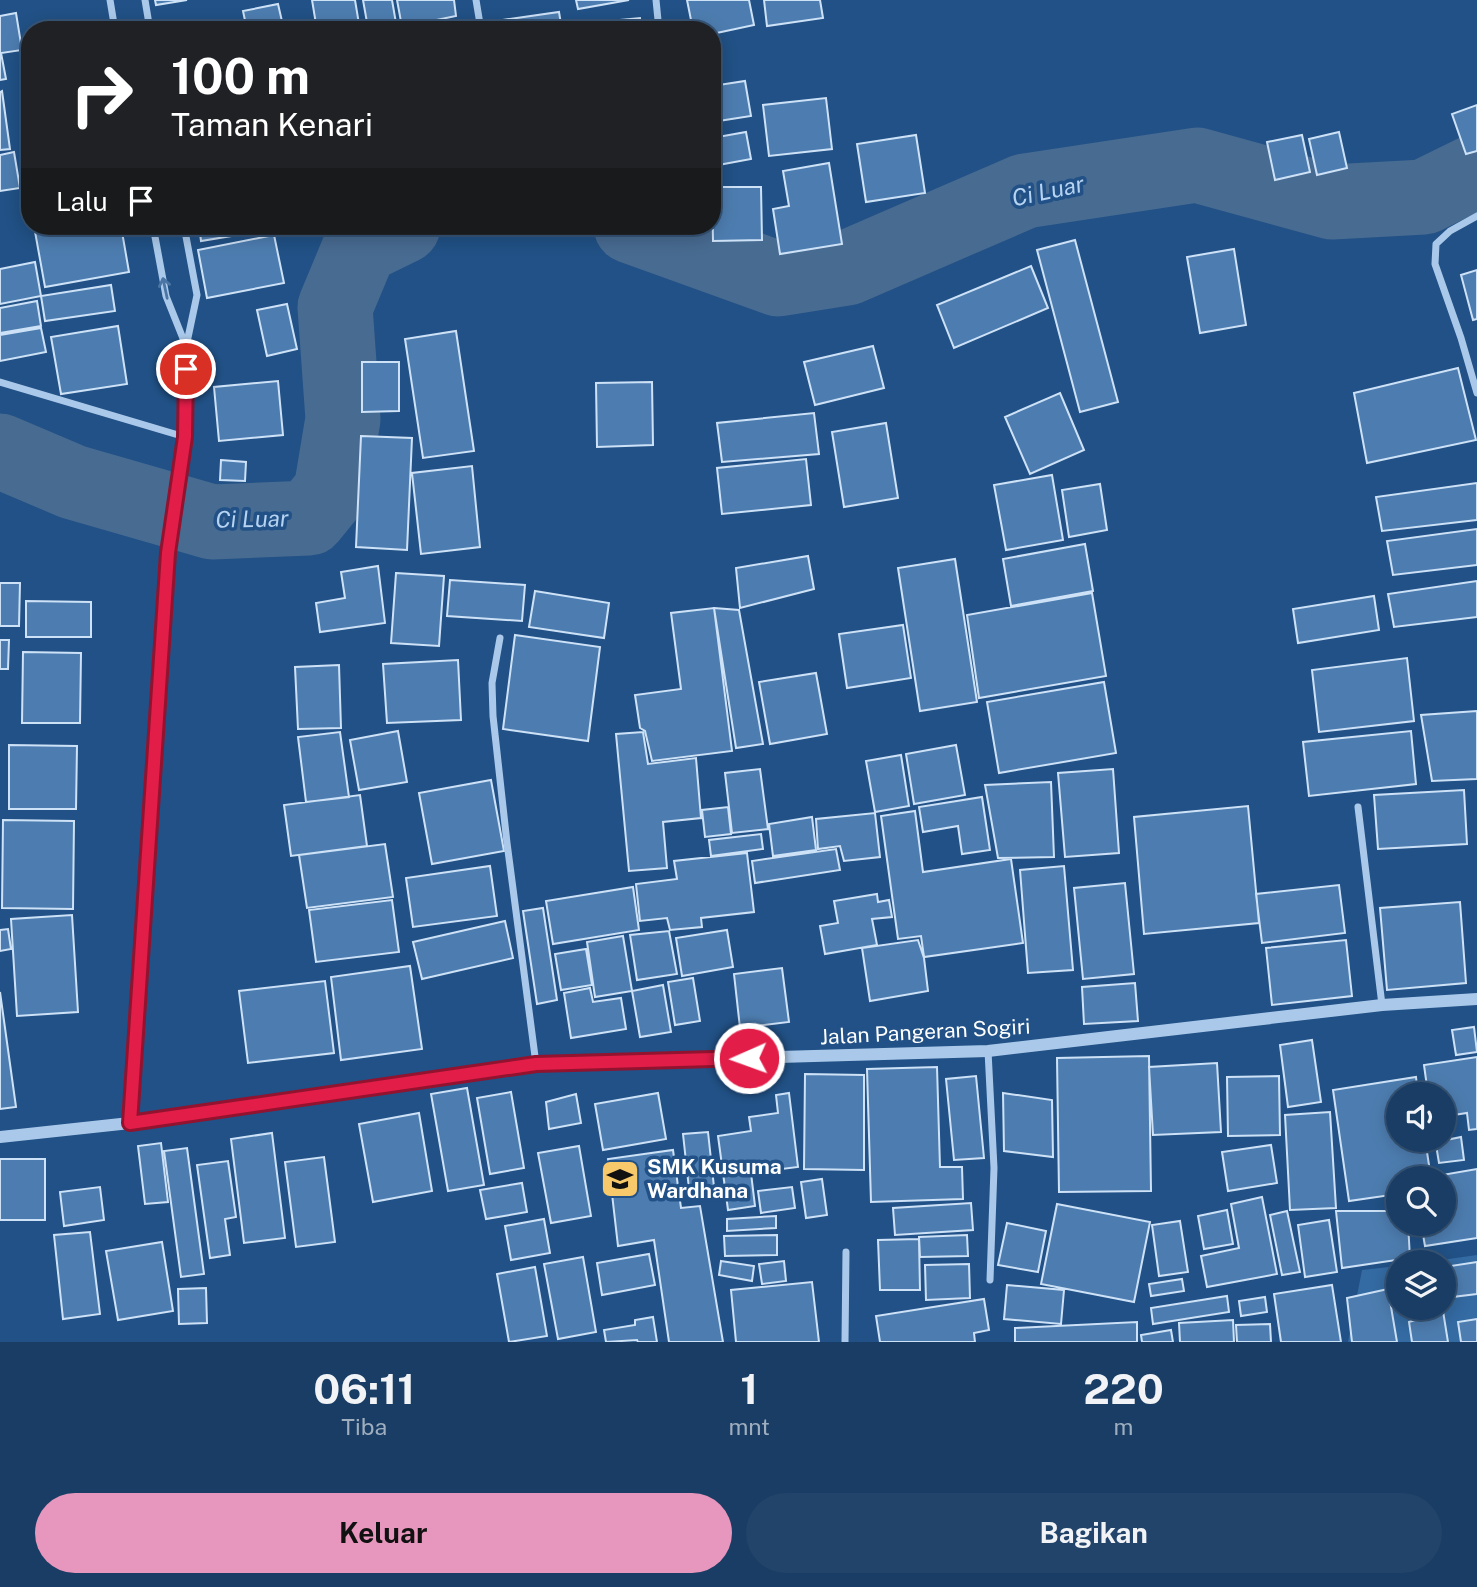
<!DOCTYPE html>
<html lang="id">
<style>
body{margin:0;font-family:"Public Sans",sans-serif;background:#22446a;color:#f1f3f6;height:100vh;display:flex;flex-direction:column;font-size:26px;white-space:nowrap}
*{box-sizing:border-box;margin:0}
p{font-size:23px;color:#9faebf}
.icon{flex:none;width:38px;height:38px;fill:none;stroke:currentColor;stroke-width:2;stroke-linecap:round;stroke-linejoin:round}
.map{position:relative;height:1342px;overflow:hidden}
.drawer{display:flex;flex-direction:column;background:#193d64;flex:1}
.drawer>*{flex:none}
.hud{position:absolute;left:21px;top:21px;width:700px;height:214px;border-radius:28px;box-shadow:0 4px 18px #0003,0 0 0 2px #375678;background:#202124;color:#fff;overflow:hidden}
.tools{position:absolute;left:1386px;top:1082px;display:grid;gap:14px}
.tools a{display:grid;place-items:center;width:70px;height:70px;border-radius:50%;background:#193d64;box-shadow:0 4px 18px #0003,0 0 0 2px #375678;font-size:35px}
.pin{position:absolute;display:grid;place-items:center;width:60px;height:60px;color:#fff;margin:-30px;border:4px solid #fff;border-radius:50%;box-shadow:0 2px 7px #0007}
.me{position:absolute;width:77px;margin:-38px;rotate:268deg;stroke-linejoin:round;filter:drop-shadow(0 0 5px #0008)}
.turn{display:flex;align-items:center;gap:24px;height:147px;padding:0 35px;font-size:32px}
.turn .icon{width:91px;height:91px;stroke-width:2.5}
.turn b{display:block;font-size:49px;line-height:60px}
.then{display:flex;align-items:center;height:66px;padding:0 35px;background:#0003;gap:14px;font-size:26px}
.eta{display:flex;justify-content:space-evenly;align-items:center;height:119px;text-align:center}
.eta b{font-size:42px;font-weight:700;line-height:49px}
.primary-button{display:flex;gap:14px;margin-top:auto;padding:14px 35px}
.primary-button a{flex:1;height:80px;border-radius:42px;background:#e797bd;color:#111;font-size:28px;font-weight:700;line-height:80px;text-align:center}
.primary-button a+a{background:#22446a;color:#f1f3f6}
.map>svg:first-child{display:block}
.green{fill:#346ba3}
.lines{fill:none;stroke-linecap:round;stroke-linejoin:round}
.river{stroke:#486b91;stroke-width:75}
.building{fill:#4d7db0;stroke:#cee2f7;stroke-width:2}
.minor{stroke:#aac9ea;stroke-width:7}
.tertiary{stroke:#aac9ea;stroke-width:12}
.oneway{stroke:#4a75a4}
.route-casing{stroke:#92132f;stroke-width:18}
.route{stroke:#e11d48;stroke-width:12}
.labels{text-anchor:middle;stroke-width:7;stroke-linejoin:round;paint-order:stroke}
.street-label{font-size:21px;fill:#fff;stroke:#215186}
.poi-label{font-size:21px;font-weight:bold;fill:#fff;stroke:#215186;text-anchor:start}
.water-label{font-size:23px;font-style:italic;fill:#b6d3f1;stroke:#215186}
</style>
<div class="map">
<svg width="1477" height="1342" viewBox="0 0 1477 1342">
<rect width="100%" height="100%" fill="#215186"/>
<path class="green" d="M1477 1255V1342H1348L1362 1270 1398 1266V1307H1444V1262H1427Z"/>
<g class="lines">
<path class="river" d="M631 226 778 279 847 268 1025 191 1197 165 1332 202 1424 197 1477 171
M0 451 73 482 212 522 309 518 331 491 343 419 335 307 360 247 403 226"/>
</g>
<path class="building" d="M155 0H187L156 5Z
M312 0H355L360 30H317Z
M363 0H392L396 23 368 28Z
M397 0H454L456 16 402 27Z
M576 0H629L578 9Z
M687 0H749L754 25 712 34V30H693Z
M764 0H820L823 18 767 26Z
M278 4 284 30H247L243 11Z
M559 12 562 30H503L502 20Z
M16 13 22 50 1 53 6 79 0 80V16Z
M640 18 641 30H579L578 24Z
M745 81 751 116 712 122V86Z
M2 91 10 149 0 150V92Z
M826 98 832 149 769 156 763 105Z
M1477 105V151L1466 154 1452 114Z
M746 132 751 159 713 166 712 138Z
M1339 132 1347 168 1317 175 1309 139Z
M916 135 925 193 866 202 857 144Z
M1302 135 1310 172 1275 180 1267 142Z
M30 147V177L27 178 22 148Z
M14 152 20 188 0 191V155Z
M829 163 842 244 780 254 773 209 789 206 783 171Z
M712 187H761L762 240 713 241Z
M34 226H121L129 272 45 287Z
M199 226H274V229L201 241Z
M274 235 284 283 207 298 198 250Z
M1075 240 1118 402 1080 412 1037 250Z
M1234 249 1246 325 1200 333 1187 257Z
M35 262 41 296 0 304V269Z
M1031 266 1048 308 954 348 937 305Z
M1477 270V319L1473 320 1461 275Z
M111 285 115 311 45 321 41 296Z
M37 301 41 326 0 333V308Z
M287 304 297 349 267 356 257 310Z
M118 326 127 384 61 394 51 337Z
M41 328 46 352 0 361V335Z
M456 331 474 451 423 458 405 339Z
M873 346 884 388 815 405 804 362Z
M362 362H399V411L362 412Z
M1458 368 1476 440 1367 463 1354 393Z
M278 381 283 435 219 441 214 387Z
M652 382 653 445 597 447 596 383Z
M1060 393 1084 450 1030 474 1005 417Z
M814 413 819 454 722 462 717 423Z
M886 423 898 498 844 507 832 432Z
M361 436 412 438 407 550 356 547Z
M806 459 811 505 722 514 717 468Z
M221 460 246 462 245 481 220 480Z
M472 466 480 547 421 554 412 473Z
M1052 475 1063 540 1006 550 994 485Z
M1477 483V520L1382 531 1376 497Z
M1100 484 1107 530 1069 537 1062 490Z
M1477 529V565L1393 575 1387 541Z
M1085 544 1093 591 1011 606 1003 559Z
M808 556 814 589 740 608 736 568Z
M955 559 977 702 920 711 898 568Z
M378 566 385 623 320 632 316 603 345 598 341 572Z
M396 573 444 576 439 646 391 643Z
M450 580 525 585 522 621 447 616Z
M1477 581V617L1394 627 1388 594Z
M0 583H20L19 626H0Z
M535 591 609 603 604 638 529 627Z
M1092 593 1106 676 979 698 967 615Z
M1374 596 1379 630 1298 643 1293 609Z
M26 601 91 602V637H26Z
M714 608 739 610 763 744 736 748Z
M714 608 732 751 652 761 645 731 640 728 635 695 681 689 671 613Z
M903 625 911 678 847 688 839 634Z
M515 635 600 647 588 741 503 729Z
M0 640H9L8 669H0Z
M23 652 81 653 80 723H22Z
M1407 658 1414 721 1319 732 1312 670Z
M458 660 461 720 387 723 383 664Z
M339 665 341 728 298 729 295 667Z
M816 673 827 734 770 744 759 682Z
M1104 682 1116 753 999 773 987 702Z
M1477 711V779L1432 781 1421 715Z
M398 731 407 782 359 790 350 740Z
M1411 731 1416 784 1309 796 1303 742Z
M340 732 349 797 306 802 298 737Z
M643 732 648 764 696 758 701 818 663 822 667 868 629 871 616 734Z
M9 745 77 746 76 809H9Z
M956 745 965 795 914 804 906 754Z
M901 755 909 806 875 812 866 761Z
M760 769 768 829 732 833 725 773Z
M1113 769 1119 853 1065 857 1058 773Z
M491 780 504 851 432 864 419 793Z
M1051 782 1054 857 998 858 985 785Z
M1464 790 1467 844 1378 849 1374 795Z
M360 795 367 846 291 856 284 805Z
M982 797 990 850 962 854 958 826 923 832 919 807Z
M1248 806 1259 923 1144 934 1134 817Z
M728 807 731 834 705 837 702 810Z
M915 811 923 872 1011 859 1023 943 924 957 921 936 898 939 881 816Z
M875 813 880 857 844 861 840 846 818 849 816 819Z
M812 817 816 850 773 856 769 824Z
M3 820 74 821 73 909 2 908Z
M761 834 763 849 711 856 709 840Z
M385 844 393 897 307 908 299 855Z
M836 849 840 870 755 883 752 861Z
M747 853 754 912 701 918 702 927 670 930 667 918 640 921 636 884 677 879 674 861Z
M490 866 497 916 413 927 406 878Z
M1064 866 1073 970 1028 973 1020 870Z
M1125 883 1134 974 1083 979 1074 888Z
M1339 885 1345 933 1262 943 1256 894Z
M633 887 639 930 553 944 546 901Z
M877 894 878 902 889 900 892 917 872 919 877 945 825 954 820 926 838 923 834 901Z
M392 900 399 952 316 962 309 910Z
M1460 902 1466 983 1387 990 1380 908Z
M543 908 557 1000 537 1004 523 911Z
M72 915 78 1012 17 1016 11 919Z
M505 921 513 958 422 979 413 942Z
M8 929 11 949 0 951V930Z
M727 930 733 967 682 976 676 938Z
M669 931 677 974 637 980 630 935Z
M623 936 632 991 595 997 587 942Z
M918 940 924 958 928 991 870 1001 862 948Z
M1346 940 1352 996 1272 1005 1266 948Z
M586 949 592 985 561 990 555 954Z
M410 966 422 1049 341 1060 331 977Z
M782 968 789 1022 740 1028 734 974Z
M693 978 700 1021 675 1025 668 982Z
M325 981 334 1053 248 1063 239 991Z
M1135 983 1138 1021 1084 1024 1082 987Z
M663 985 671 1032 640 1037 632 991Z
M590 988 593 1002 621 998 626 1029 571 1038 564 993Z
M0 992 16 1107 0 1109Z
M1474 1027 1477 1052 1456 1055 1452 1030Z
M1312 1040 1321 1102 1288 1107 1280 1045Z
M1149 1056 1151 1191 1059 1192 1057 1058Z
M1477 1057V1129L1469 1130 1467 1113 1447 1116 1451 1139 1461 1137 1464 1160 1439 1163 1435 1139H1444V1094H1428L1424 1065Z
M1217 1063 1221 1132 1153 1135 1149 1067Z
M937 1067 940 1167H962L963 1199 871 1202 867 1069Z
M805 1074 864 1075V1170L804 1169Z
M976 1076 984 1158 954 1160 946 1079Z
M1279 1076 1280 1135 1228 1136 1227 1077Z
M1416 1077 1418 1094H1398V1139H1425L1431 1178H1398V1194L1349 1201 1333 1090Z
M467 1088 484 1185 448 1191 431 1094Z
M511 1092 524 1168 490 1174 477 1098Z
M658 1093 666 1139 603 1150 595 1104Z
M789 1093 798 1167 751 1173 755 1206 728 1210 718 1136 751 1131 749 1117 778 1113 776 1095Z
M1003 1093 1052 1100 1053 1157 1004 1151Z
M576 1094 581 1123 549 1129 546 1102Z
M1330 1112 1336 1208 1290 1210 1285 1115Z
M419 1113 432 1191 373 1202 359 1124Z
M708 1132 714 1187 689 1189 683 1134Z
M272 1133 285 1238 244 1243 231 1139Z
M161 1143 168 1202 145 1204 138 1146Z
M1271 1145 1277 1183 1228 1191 1222 1152Z
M579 1146 591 1216 551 1223 538 1153Z
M187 1148 204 1274 181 1277 164 1151Z
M673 1150 681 1208 700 1206 723 1342H669L654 1240 618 1246 608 1159Z
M324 1157 335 1242 296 1247 285 1162Z
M0 1159H45V1220H0Z
M228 1161 236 1217 225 1219 230 1255 210 1258 197 1165Z
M1477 1169V1238L1425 1246 1421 1223H1444V1213L1448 1212 1442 1175Z
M822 1179 827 1215 806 1218 801 1182Z
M522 1183 527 1212 486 1219 480 1190Z
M100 1187 104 1220 64 1226 60 1192Z
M792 1187 795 1208 761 1213 758 1191Z
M1262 1197 1277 1274 1207 1287 1201 1256 1239 1248 1231 1204Z
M971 1203 973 1230 895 1235 893 1208Z
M1057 1204 1150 1222 1134 1302 1041 1284Z
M1227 1210 1233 1244 1204 1249 1198 1216Z
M1287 1211 1300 1272 1282 1275 1270 1215Z
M1336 1211H1398V1223H1408L1410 1258 1342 1268Z
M776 1216V1228L727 1231V1219Z
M544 1219 550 1253 511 1260 505 1226Z
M1329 1220 1337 1272 1305 1277 1298 1225Z
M1180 1221 1188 1272 1159 1276 1152 1225Z
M1007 1223 1046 1231 1038 1272 998 1265Z
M90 1232 100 1314 63 1319 54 1235Z
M777 1235V1255L725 1256 724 1236Z
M967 1235 968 1256 920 1257 919 1237Z
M919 1239 920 1290H880L878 1240Z
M162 1242 173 1311 118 1320 106 1251Z
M649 1254 655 1285 602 1295 597 1263Z
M583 1257 596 1332 558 1339 544 1264Z
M721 1261 754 1266 752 1281 719 1275Z
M784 1261 786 1281 762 1284 759 1264Z
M1477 1262V1294L1444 1298V1267Z
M969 1264 970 1298 926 1300 925 1265Z
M535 1267 547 1336 509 1342 497 1274Z
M1182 1279 1184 1291 1151 1296 1149 1284Z
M812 1282 819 1342H736L731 1290Z
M1007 1285 1064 1290 1061 1324 1004 1319Z
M1332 1285 1341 1342H1281L1274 1294Z
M206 1288 207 1323 179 1324 178 1289Z
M1388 1289 1397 1342H1352L1347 1298Z
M1227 1296 1229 1312 1153 1324 1151 1308Z
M1265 1297 1267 1312 1241 1316 1239 1301Z
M984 1299 989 1330 974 1333 975 1342H880L876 1316Z
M1443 1311 1448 1342H1412L1409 1322Z
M653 1317 657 1342H638L637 1340 606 1342 604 1330 635 1325V1320Z
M1477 1319V1342H1461L1458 1322Z
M1233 1320 1234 1342H1180L1179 1323Z
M1137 1322V1342H1015V1328Z
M1270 1324 1271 1342H1237L1236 1325Z
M1171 1330 1173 1342H1142L1141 1335Z"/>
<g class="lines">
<path class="minor" d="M110 0 115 30
M145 0 150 30
M476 0 481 30
M656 0 659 30
M1477 216 1450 231 1436 244 1435 264 1461 338 1477 393
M153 226 166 296 186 346
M0 382 185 437
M500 638 492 683 493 716 507 843 536 1064
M1358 807 1382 1005
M988 1051 994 1168 990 1280
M130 1123 168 553 185 437 186 347 197 295 184 226
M845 1342 846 1252"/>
<path class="tertiary" d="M0 1137 130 1123 536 1064 988 1051 1382 1005 1477 999"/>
</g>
<defs><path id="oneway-shaft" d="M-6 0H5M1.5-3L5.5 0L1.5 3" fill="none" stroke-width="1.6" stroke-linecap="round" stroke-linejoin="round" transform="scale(1.75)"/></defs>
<use class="oneway" href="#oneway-shaft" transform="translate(165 288) rotate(-102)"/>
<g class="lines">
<g class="route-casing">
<path id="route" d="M186 369 185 437 168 553 130 1123 536 1064 749 1058"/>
</g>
<use href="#route" class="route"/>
</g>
<defs>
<g id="school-square" transform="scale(2.0125)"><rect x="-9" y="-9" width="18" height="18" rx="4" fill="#f7c96b" stroke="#215186"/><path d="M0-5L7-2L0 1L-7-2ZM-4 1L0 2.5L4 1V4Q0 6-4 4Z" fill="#111"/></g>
</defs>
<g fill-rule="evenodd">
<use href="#school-square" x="620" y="1179"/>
</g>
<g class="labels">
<g class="street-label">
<text transform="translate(925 1032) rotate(-3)" y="7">Jalan Pangeran Sogiri</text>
</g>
<g class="poi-label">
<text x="647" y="1174">SMK Kusuma<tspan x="647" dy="24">Wardhana</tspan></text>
</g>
<g class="water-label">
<text transform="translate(1048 191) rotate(-12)" y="8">Ci Luar</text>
<text transform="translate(252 519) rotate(-1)" y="8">Ci Luar</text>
</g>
</g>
</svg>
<div class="tools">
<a><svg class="icon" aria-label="sound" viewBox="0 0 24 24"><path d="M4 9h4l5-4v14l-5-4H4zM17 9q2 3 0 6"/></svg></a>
<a><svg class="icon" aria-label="search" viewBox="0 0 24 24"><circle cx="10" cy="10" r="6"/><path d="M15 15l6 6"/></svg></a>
<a><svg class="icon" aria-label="layers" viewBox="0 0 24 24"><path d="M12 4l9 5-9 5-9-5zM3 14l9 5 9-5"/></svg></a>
</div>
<div class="pin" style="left:186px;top:369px;background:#d93025"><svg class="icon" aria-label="arrive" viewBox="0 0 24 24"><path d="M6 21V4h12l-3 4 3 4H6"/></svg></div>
<svg class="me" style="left:749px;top:1058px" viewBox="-20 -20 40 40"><circle r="17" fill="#e11d48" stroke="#fff" stroke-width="3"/><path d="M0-11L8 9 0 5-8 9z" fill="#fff"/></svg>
<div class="hud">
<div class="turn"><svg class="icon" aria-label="right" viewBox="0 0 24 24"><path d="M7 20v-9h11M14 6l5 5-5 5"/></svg><div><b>100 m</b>Taman Kenari</div></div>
<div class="then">Lalu<svg class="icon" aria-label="arrive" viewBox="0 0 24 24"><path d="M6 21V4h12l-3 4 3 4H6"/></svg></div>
</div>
</div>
<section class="drawer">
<div class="eta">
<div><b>06:11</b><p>Tiba</p></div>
<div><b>1</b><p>mnt</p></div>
<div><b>220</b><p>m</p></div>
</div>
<div class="primary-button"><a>Keluar</a><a>Bagikan</a></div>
</section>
